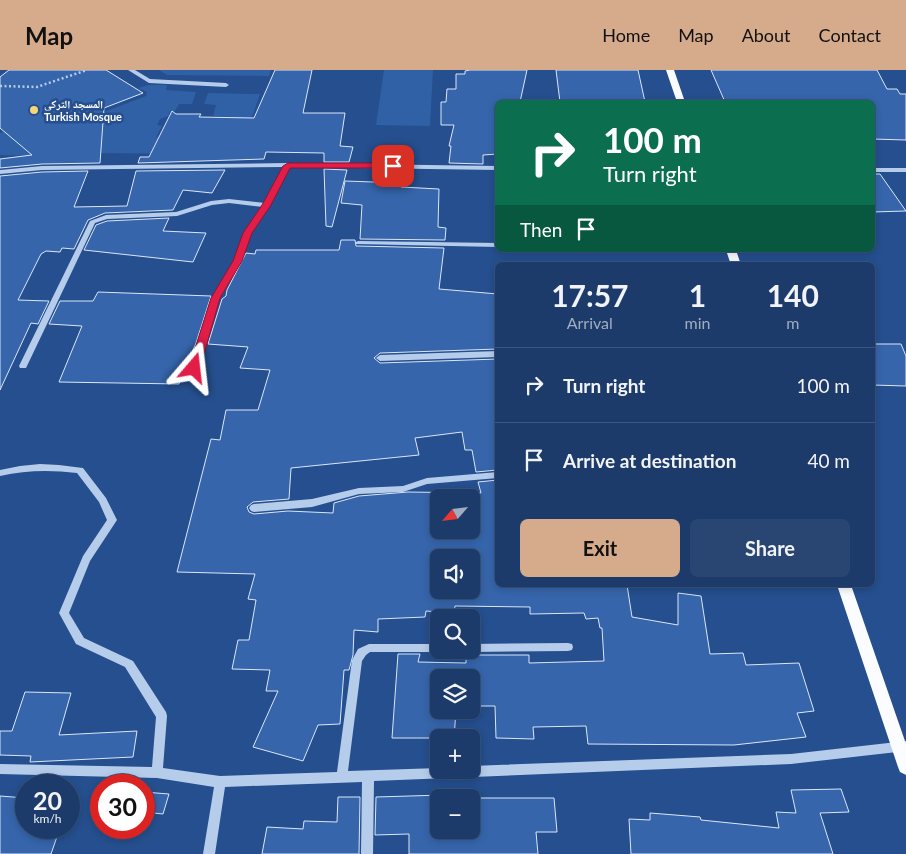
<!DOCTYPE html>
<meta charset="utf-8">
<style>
body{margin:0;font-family:Lato,"Noto Naskh Arabic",sans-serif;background:#294672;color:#f1f3f6;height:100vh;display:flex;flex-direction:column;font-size:19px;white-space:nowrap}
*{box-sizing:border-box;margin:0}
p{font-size:16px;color:#a0adc1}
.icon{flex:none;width:28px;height:28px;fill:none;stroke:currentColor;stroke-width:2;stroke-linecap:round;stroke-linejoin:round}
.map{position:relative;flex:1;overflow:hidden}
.sheet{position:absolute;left:495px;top:192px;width:380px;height:325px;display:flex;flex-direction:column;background:#1c3b6a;border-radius:8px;box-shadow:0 2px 8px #0003,0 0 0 1px #3a557e}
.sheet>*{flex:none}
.top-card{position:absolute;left:495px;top:30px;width:380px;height:152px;border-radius:8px;box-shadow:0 2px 8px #0003,0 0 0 1px #3a557e;background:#0b6e4f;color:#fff;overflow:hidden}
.needle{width:32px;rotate:242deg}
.buttons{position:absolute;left:430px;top:419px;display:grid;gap:10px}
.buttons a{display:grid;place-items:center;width:50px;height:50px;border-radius:8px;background:#1c3b6a;box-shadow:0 2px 8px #0003,0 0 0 1px #3a557e;font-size:25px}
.speed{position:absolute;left:15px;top:704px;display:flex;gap:10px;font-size:25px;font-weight:700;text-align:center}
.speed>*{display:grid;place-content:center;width:65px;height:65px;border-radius:50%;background:#1c3b6a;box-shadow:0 2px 8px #0003,0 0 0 1px #3a557e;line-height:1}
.speed small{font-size:12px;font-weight:400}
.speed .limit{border:8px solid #d22;background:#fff;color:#111}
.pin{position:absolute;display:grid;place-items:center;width:42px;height:42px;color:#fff;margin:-21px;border-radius:10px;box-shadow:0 2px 8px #0006}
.me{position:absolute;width:55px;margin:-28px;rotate:17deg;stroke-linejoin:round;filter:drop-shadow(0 0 4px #0008)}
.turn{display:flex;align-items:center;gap:18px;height:105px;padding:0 25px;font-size:22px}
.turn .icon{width:65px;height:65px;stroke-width:2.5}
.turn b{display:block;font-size:35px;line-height:42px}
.then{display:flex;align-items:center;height:48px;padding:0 25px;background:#0003;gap:10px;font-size:19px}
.eta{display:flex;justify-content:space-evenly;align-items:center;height:85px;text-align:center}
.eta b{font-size:30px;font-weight:700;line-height:35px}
.primary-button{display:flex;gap:10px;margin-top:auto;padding:10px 25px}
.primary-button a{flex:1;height:58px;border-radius:8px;background:#d6ab8b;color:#111;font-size:20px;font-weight:700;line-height:58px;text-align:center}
.primary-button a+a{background:#294672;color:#f1f3f6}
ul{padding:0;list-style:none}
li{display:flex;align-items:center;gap:15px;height:75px;padding:0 25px;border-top:1px solid #3a557e}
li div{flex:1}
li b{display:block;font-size:19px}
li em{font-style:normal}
header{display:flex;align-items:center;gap:30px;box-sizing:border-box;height:70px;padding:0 25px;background:#d6ab8b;color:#111}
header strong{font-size:24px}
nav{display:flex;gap:28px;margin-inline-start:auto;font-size:18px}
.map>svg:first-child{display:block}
.green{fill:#3060a6}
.building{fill:#3665ab;stroke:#dae7f8;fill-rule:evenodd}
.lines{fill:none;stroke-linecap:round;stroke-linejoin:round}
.path{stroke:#b6cceb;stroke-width:2.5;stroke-dasharray:2 2.5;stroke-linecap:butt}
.minor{fill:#b6cceb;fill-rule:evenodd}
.major{fill:#fafcff;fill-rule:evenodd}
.route{fill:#e11d48;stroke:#92132f}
.poi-dot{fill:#f5d67a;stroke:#254f8e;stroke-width:2}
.labels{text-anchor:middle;stroke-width:5;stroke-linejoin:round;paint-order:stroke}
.far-poi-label{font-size:11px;font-weight:bold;fill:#fff;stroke:#254f8e;text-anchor:start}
</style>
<header>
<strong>Map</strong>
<nav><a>Home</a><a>Map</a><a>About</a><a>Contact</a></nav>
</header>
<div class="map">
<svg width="906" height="784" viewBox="0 0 906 784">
<rect width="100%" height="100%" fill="#254f8e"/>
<path class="green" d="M159 0H271L269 6 167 5Z
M384 0H433L430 56 376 55Z
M148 15H167L166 20 196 22 192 34H179L175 41H170L168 46 160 49 157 55 162 56 156 67 231 50 233 47 213 46 216 35 204 34 208 23 260 24 239 84 81 83 91 47 146 26 147 22 138 18Z
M32 52 38 86 0 85V63Z"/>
<path class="building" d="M9 0H106L143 23 104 38 100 93 42 94 0 98V89L32 85 0 58V7Z
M275 0H312L303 43H345L340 76 353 77 349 92H324V83L266 82 264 89 138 93 140 87H149L172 41 176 44H201L199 47 254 48Z
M470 0H527L520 32H498V84L483 85V94L449 93 451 76H449L454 55H441V32H446L447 19H456V4H465V1Z
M556 0H638L645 32H560Z
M711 0H877L887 19H897L900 24H906V70L872 69V32H725Z
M324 99 347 100 332 157 326 156Z
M225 100 212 123 183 120 173 140 105 143 88 150 74 179 62 178 60 182 46 181 41 184 18 230 49 231 38 254 31 253 0 320V106L42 102 88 101 74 137 127 136 136 101Z
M872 104H880L906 141 872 142Z
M345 111 402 113 401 117 439 119 438 157 446 158 445 170 360 169 362 135 341 133Z
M169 148 163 161 206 163 193 192 84 180 96 155 107 151Z
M341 170H355L356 176 444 178 439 219 498 224V279L380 283 374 288 380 293 498 289V400L476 402 472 380H465L462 362 415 368 419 385 291 398 289 429 253 432 247 437 249 442 254 444 288 441 333 443 334 433 359 426 408 422 481 423 478 412 498 410V515H627L632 547 678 555V523L701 526 710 584 743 583 746 595 799 593 814 641 797 643 806 667 734 675 588 674 586 656 533 657 534 669 496 668 495 636H471V608H439V640H456L454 668H392L398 584H420L418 592 466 593V585H529V593L604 591 602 558H600L598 548 586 549 584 543 530 544V537L455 536 454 543 426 541 425 547 378 549V562L354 560 353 585 349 600H344L340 654 318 655 303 691 253 677 278 621H266L270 600 232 599 238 570H249L256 530 248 529 255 504 177 502 211 369 220 370 226 340H258L270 300 240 298 248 277 208 274 222 229 226 226 227 220 246 183 255 184 256 180H339ZM439 428H471V460H439ZM439 488H471V520H439Z
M98 222 211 226 196 273 179 314 59 312 82 256 49 254 60 231H93Z
M872 274H901L906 286V316L872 315Z
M25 622 71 623 59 665 137 661 133 687 30 692 31 686 0 685V661H12Z
M841 719 849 742 820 743 833 784H631L629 749 650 750V743L700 747 701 750 779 758 776 742 796 743 791 720Z
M144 722 169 724 163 744 144 742Z
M443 725V728H439V760H471V728H554L557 762H536L538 784H409V764L375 765 376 727Z
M0 726 26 728V758H60L51 784H0Z
M338 727H360L359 784H262L267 757 303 759 304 751 337 752Z"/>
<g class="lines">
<path class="path" d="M0 16 37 17 87 0"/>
<path class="minor" d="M128 0H135L150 9 226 13 229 15 226 17 149 13Z
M288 93 498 96V100L290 97 270 135 251 163 242 191 220 228 199 298 195 301 191 298 212 228 234 191 245 163 263 137 229 133 212 135 177 146 107 149 95 153 27 296 26 298H20L19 296 90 151 106 145 176 142 211 131 229 129 265 133 284 97 42 100 0 104V100L42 96Z
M872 98H906V102H872Z
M358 171 498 173V177L356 174V172Z
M498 281V287L380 291 376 288 380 285Z
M40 394 59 395 83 398 106 428 117 450 90 491 69 543 84 568 133 591 166 642 167 646 163 698 220 706 337 702 352 590 358 579 369 574H439V580H443L439 582H370L366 585 362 591 348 701 439 698V700H471V696L791 684 906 671V681L791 694 374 711 373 784H361L362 712 225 717 215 784H203L214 717 157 708 0 704V694L152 697 156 647 125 597 76 574 59 543 83 486 107 450 99 432 77 403C51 400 26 400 0 406V400L20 396Z
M498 402V408L427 414 403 422 359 424 312 437 254 442 251 441 249 438 251 435 254 434 312 429 359 418 403 416 427 408Z
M568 573 572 574 573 577 572 580 568 581 471 582 467 580H471V574Z"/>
<path class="major" d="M666 0H674L685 32H677Z
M726 180H736L741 195H731Z
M837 515H851L906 674V705L900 702 898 697Z"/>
</g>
<path class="route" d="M288 93H393L397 96 393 98H290L271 135 252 163 242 191 220 228 200 298 194 302 191 301 189 298 211 228 233 191 243 163 262 135 283 96Z"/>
<circle class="poi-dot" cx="34" cy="40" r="5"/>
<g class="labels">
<g class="far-poi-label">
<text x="44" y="38">المسجد التركي<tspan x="44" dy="13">Turkish Mosque</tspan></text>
</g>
</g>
</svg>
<div class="buttons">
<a><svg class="needle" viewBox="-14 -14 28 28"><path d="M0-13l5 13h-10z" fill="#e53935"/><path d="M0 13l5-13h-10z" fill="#a0adc1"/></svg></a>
<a><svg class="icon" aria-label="sound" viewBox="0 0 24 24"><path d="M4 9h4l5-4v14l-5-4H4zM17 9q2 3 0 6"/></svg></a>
<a><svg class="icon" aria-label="search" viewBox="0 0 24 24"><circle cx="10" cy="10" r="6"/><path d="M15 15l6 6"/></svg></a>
<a><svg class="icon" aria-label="layers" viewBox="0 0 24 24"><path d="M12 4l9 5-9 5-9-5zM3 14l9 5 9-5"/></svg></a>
<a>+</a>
<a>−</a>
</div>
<div class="speed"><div>20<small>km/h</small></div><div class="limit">30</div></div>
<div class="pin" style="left:393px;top:96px;background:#d93025"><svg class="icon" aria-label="arrive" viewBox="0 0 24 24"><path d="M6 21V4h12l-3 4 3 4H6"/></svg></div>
<svg class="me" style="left:194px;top:298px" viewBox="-20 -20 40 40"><path d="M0-17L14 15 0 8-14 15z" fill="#e11d48" stroke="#fff" stroke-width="4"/></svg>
<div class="top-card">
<div class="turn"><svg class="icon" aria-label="right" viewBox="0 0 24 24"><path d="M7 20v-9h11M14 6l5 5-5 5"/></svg><div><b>100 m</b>Turn right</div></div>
<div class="then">Then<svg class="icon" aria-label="arrive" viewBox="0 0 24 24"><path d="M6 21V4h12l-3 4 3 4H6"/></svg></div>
</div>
<section class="sheet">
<div class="eta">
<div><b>17:57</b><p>Arrival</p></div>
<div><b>1</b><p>min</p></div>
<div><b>140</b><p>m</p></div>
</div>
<ul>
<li><svg class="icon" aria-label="right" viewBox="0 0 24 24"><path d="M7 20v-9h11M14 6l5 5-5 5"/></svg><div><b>Turn right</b></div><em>100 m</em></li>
<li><svg class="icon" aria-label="arrive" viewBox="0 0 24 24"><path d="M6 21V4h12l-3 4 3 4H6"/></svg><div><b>Arrive at destination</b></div><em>40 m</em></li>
</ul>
<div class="primary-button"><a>Exit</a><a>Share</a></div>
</section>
</div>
